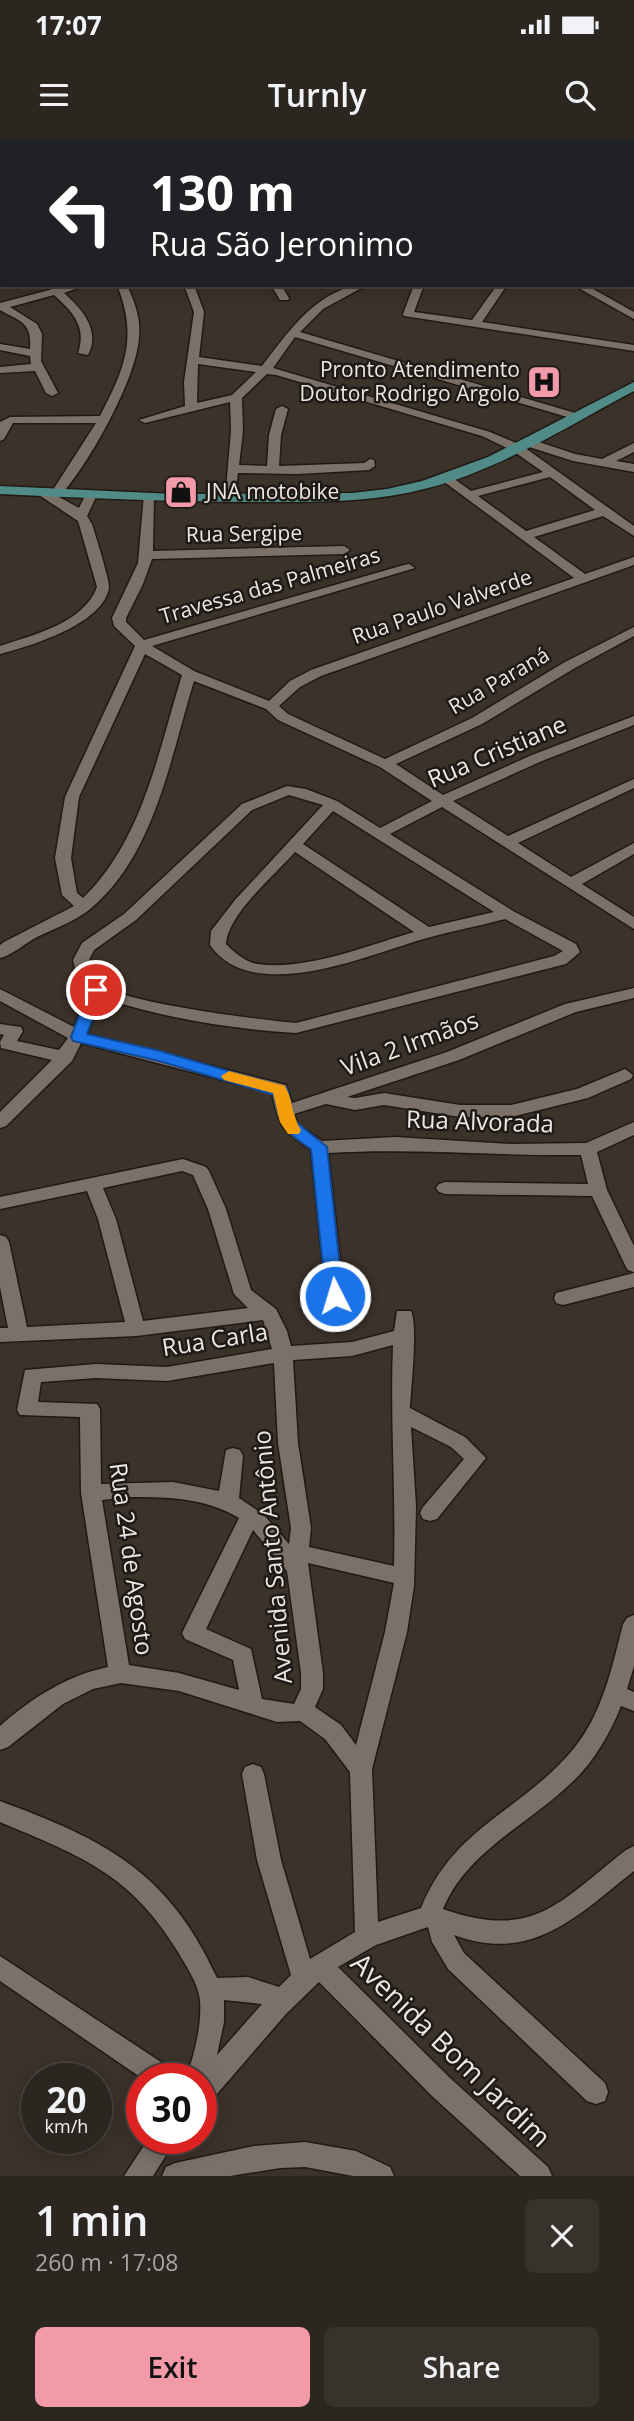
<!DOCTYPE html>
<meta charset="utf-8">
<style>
body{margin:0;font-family:"Open Sans",sans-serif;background:#38322d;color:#f1f3f6;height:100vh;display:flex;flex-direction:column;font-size:26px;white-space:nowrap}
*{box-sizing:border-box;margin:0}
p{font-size:23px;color:#a6a5a5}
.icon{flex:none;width:38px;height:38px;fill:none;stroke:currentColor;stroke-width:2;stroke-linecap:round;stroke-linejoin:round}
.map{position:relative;height:2036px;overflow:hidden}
.sheet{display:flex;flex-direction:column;background:#2c2620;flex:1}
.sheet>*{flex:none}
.top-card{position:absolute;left:0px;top:0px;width:635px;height:147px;box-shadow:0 4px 18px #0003,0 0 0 2px #48433e;background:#202124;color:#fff;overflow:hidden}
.speed{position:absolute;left:21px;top:1923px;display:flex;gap:14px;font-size:35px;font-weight:700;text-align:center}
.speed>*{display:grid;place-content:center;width:91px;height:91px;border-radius:50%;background:#2c2620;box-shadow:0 4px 18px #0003,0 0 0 2px #48433e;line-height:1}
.speed small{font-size:18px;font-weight:400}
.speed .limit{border:10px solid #d22;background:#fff;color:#111}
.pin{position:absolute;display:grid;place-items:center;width:60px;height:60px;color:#fff;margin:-30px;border:4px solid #fff;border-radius:50%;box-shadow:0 2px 7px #0007}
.me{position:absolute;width:77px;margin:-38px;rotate:355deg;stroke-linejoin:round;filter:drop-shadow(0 0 5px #0008)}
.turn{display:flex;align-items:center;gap:24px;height:147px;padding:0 35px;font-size:32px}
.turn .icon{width:91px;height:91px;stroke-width:2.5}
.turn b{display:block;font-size:49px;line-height:60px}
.round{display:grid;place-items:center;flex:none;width:74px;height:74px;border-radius:10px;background:#38322d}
.headline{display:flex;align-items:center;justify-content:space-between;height:119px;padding:0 35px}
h1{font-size:42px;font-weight:600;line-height:52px}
.cta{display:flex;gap:14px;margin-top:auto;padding:14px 35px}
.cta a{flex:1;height:80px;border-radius:10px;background:#f39aa9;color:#111;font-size:28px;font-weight:600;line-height:80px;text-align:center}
.cta a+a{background:#38322d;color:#f1f3f6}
.status{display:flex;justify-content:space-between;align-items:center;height:49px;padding:0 35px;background:#2c2620;direction:ltr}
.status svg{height:19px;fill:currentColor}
header{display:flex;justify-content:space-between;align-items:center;height:91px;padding:0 35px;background:#2c2620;font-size:32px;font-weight:600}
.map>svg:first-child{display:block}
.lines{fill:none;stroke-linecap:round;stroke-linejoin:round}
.minor-casing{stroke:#211913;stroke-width:3}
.major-casing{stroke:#211913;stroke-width:3}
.minor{fill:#7b7169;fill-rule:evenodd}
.major{fill:#508b88;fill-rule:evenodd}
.route{fill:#1a73e8;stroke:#114b97;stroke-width:2}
.slow{fill:#f59e0b}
.labels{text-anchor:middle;stroke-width:5;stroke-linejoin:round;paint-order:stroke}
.far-poi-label{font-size:21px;fill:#ede7e2;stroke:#1e1a17;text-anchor:end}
.far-street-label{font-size:21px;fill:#ede7e2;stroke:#1e1a17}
.street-label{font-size:24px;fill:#ede7e2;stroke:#1e1a17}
.near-street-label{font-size:28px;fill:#ede7e2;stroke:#1e1a17}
</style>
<div class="status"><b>17:07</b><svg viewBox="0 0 49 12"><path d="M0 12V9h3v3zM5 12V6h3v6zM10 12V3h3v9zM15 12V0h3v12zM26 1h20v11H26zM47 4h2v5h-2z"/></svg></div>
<header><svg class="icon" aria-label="menu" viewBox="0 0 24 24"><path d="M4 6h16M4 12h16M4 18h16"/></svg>Turnly<svg class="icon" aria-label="search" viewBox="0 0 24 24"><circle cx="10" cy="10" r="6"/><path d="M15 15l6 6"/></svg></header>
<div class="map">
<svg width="634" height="2036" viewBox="0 0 634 2036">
<rect width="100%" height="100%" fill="#3b322a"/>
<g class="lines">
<g class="minor-casing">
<path id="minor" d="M22 0H32L20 2Z
M96 0H115L96 2Z
M236 0H256L234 2Z
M282 0H292L294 2H283Z
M366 0H376L365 2Z
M414 0H424L412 2Z
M457 0H471L455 2Z
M2 10V16L0 17V11Z
M0 78H2L0 85Z
M0 111H2V119H0Z
M68 145H86L64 153C82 169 101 190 88 215L78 213C87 187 73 172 54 155L10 167 37 184 42 194 41 221 58 253 52 256 46 253 35 231 0 233V227L31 224 30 216 0 210V204L30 209C32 182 21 182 0 170V163Z
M117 145H127C135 163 141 178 139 198 136 240 88 326 59 357L79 368 87 352 97 355 87 376 92 384C95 394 110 441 109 448 103 484 31 506 0 514V506C33 495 84 483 97 447L78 381 36 353 42 349 51 353 96 283H13L4 299 0 301V282L10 277 100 276C125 228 138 197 117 145Z
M184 145H194L204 172 199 217 262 226C288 192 320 145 367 145L323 169 300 192 582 275V279H574L295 197 273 228 490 292 521 305 634 386V396L603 376 534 397 585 434 634 417V425L321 536 300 547 279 566 288 574 385 619 472 578 565 522 634 487V496L575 528 482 584 396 624 443 655 532 615 634 576V585L542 621 453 661 508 696 634 639V648L518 703 571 737 634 703V714L582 744 634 777V789L442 667 390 694 513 771 576 804 580 812 566 824 296 893C231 889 164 878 102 858L87 894 286 945 292 963 447 912 565 864 634 848V858L576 872 459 920 347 957 355 958 384 953 460 965H511L577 949 625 929 633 935 631 939 588 958 511 977H460L384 965 355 970 326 964 294 974 298 985 322 1001 395 997 512 1004 586 1003 634 982V995L597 1012 607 1050 634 1106V1132L628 1130 625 1125 592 1056 445 1054 439 1052 436 1048 439 1044 445 1042 588 1044 581 1015C496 1016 413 1008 328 1013L344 1156 342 1161H328L326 1156 311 1010C282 991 279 986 272 953L81 903 72 921 6 986 0 988V972L52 920 1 908 0 902 4 895 0 894V884L21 887 23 891 17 901 59 910 68 898 0 861V849L74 887 88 851 78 840 73 820 82 803 124 774 242 664 287 646 306 649 337 661 380 688 432 661 380 627 278 580 266 569 194 541C170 618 155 716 89 770 73 782 54 789 37 797 25 803 13 815 0 818V805L4 802 74 766 62 755 55 718 65 657 135 506 114 486 112 478 138 423 144 354 154 357 153 411 344 406 350 410 344 414 152 419 143 444 126 478V482L144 500 404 425 409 424 415 428 152 506 194 531 269 561 290 541 311 530 574 438 439 338 449 335 471 351 543 332 513 311 482 296 276 235 267 234 242 258 243 291 239 325 267 326 269 295 276 269 282 266 288 269 281 295 279 326 364 323 370 319 374 320 375 326 369 330 298 334 238 333 235 357 225 360 231 291 230 262 145 283 139 280 185 266 184 242 194 172ZM198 224 256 232 232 255 197 263ZM550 337 595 370 526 391 478 356ZM145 514 182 535C158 612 143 700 83 758L77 753 71 718 79 657ZM289 655 323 665 235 760 211 791 210 805C253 867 370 814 427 798 452 791 479 786 505 779L563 811 554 816 296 883C261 880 122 863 100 844 92 838 91 829 89 820L94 810 136 780 252 670ZM333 671 494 772 429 787 303 704ZM295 712 414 792C369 805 306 831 258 824 245 822 235 813 226 804 228 774 275 735 295 712Z
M271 145H281L289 158 288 160H280Z
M414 145H424L414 172 472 180 497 145H507L482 182 634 205V211L404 176 403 174Z
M573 145H586L634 172V179Z
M527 298 575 314 602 319 634 303V312L616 321 634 324V332L573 321 523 305V299Z
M183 1019 206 1027 209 1031 226 1069 251 1150 276 1169 287 1191 291 1206 352 1202 394 1191 397 1171H411C418 1184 411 1249 410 1268L465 1297 486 1318 437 1379 430 1381 423 1379 420 1373 423 1367 464 1319 451 1307 411 1287 416 1366 414 1446 407 1492 372 1629 378 1782 421 1768C453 1688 519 1672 571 1612 602 1576 612 1528 623 1484L627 1478 634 1475V1526L627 1549 634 1552V1571L621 1566C609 1596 592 1625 568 1646 525 1686 466 1713 443 1769 534 1801 559 1762 626 1710L634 1706V1731C577 1776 532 1824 454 1795L464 1813 605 1943 608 1952 605 1961 596 1964 587 1961 448 1829 432 1802 428 1787 376 1805 338 1827 450 1938 548 2027 552 2036H520L432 1956 319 1842 286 1874 210 1962 201 1965V1939H186C194 1914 202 1887 200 1860 198 1843 186 1826 178 1812 130 1733 80 1716 0 1682V1661C105 1700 168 1731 217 1838L248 1837 279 1847 291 1835 257 1720 242 1634 245 1627 253 1624 261 1627 264 1634 281 1720 310 1819 355 1792 350 1632 325 1599 300 1581 277 1582 179 1551 121 1543 93 1549 63 1564 8 1607 0 1610V1586C30 1559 68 1535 108 1527L81 1353 80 1277 20 1275 17 1270 25 1230 96 1224 167 1227 272 1209 263 1180 136 1196 0 1202V1188H8L0 1147V1095L6 1097 9 1102 27 1187 125 1182 98 1079 87 1051 0 1069V1057ZM182 1031 193 1035 208 1069 234 1154 248 1168 143 1181 116 1079 103 1048ZM393 1205C390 1279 396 1352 394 1426L309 1407 311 1388 298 1303 293 1220 352 1216ZM274 1223 278 1303 291 1388 289 1404 264 1375 239 1358 243 1316 240 1310 233 1308 226 1310 219 1351 173 1342 101 1344 100 1269 97 1264 38 1262 41 1242 96 1238 167 1241ZM130 1357C169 1357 206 1358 239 1378L182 1493 185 1499 233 1520 239 1550 179 1533 129 1525 102 1360ZM253 1390 287 1431 301 1533V1549L294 1564 262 1559 251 1509 206 1489ZM308 1423 394 1443 385 1492 356 1605 341 1585 315 1567 323 1549V1533ZM224 1860 262 1864 217 1915 224 1882Z
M634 1133V1147L563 1165 556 1163 554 1158 556 1153Z
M0 1816 173 1930 176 1939H143L0 1841Z
M149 1998H177L153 2036H124Z
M305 2002 356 2011 390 2027 394 2036H353L305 2027 280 2028 230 2036H162L166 2027 175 2023 254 2006Z"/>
</g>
<g class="major-casing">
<path id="major" d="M634 242V251C568 286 501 329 428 348 372 363 317 362 260 362 173 362 87 358 0 354V346L174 354 352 353 387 349 422 341 488 317Z"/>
</g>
<use href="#minor" class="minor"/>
<use href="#major" class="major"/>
</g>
<path class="route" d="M96 846 103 850 87 894 160 911 287 948 295 981 327 1007 343 1156 341 1160H329L326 1156 311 1009C284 991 281 987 274 955L159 921 73 901 71 897 89 850Z"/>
<path class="slow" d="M229 931 285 946C293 960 292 976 301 990L299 994H288L280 982 273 953 224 940 221 936Z"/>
<defs>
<g id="hospital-square" transform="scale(1.75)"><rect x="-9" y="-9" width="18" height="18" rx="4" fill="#f39aa9" stroke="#1e1a17"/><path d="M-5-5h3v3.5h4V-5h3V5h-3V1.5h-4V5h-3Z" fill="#111"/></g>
<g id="shop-square" transform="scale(1.75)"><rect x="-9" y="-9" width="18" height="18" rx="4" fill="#f39aa9" stroke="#1e1a17"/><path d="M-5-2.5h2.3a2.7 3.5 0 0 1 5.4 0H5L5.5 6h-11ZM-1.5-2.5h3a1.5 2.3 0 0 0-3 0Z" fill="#111"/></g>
</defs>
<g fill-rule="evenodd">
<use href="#hospital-square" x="544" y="242"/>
<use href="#shop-square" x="181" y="352"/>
</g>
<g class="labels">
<g class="far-poi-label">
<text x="520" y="237">Pronto Atendimento<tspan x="520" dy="24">Doutor Rodrigo Argolo</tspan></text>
<text x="206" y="359" text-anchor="start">JNA motobike</text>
</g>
<g class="far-street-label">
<text transform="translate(244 394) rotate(-1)" y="7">Rua Sergipe</text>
<text transform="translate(270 446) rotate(-16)" y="7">Travessa das Palmeiras</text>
<text transform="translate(442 467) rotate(-19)" y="7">Rua Paulo Valverde</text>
<text transform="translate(499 541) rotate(-30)" y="7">Rua Paraná</text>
</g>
<g class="street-label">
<text transform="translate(497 612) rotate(-23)" y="8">Rua Cristiane</text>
<text transform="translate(410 904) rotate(-20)" y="8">Vila 2 Irmãos</text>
<text transform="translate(480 982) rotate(2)" y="8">Rua Alvorada</text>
<text transform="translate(215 1200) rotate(-9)" y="8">Rua Carla</text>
<text transform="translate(273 1417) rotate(-95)" y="8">Avenida Santo Antônio</text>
<text transform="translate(131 1419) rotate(82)" y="8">Rua 24 de Agosto</text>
</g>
<g class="near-street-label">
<text transform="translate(451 1910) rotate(44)" y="10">Avenida Bom Jardim</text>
</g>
</g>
</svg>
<div class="speed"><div>20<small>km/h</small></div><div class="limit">30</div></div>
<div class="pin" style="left:96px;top:850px;background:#d93025"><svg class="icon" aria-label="arrive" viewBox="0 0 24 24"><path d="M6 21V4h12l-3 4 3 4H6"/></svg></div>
<svg class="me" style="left:335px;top:1156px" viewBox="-20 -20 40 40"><circle r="17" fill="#1a73e8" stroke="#fff" stroke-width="3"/><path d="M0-11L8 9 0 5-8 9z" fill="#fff"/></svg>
<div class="top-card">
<div class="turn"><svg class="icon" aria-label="left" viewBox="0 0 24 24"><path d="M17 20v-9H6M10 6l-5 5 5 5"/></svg><div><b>130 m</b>Rua São Jeronimo</div></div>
</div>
</div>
<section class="sheet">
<div class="headline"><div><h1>1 min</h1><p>260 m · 17:08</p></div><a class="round"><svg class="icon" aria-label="close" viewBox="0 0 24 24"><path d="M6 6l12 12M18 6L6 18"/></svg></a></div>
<div class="cta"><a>Exit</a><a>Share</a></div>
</section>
